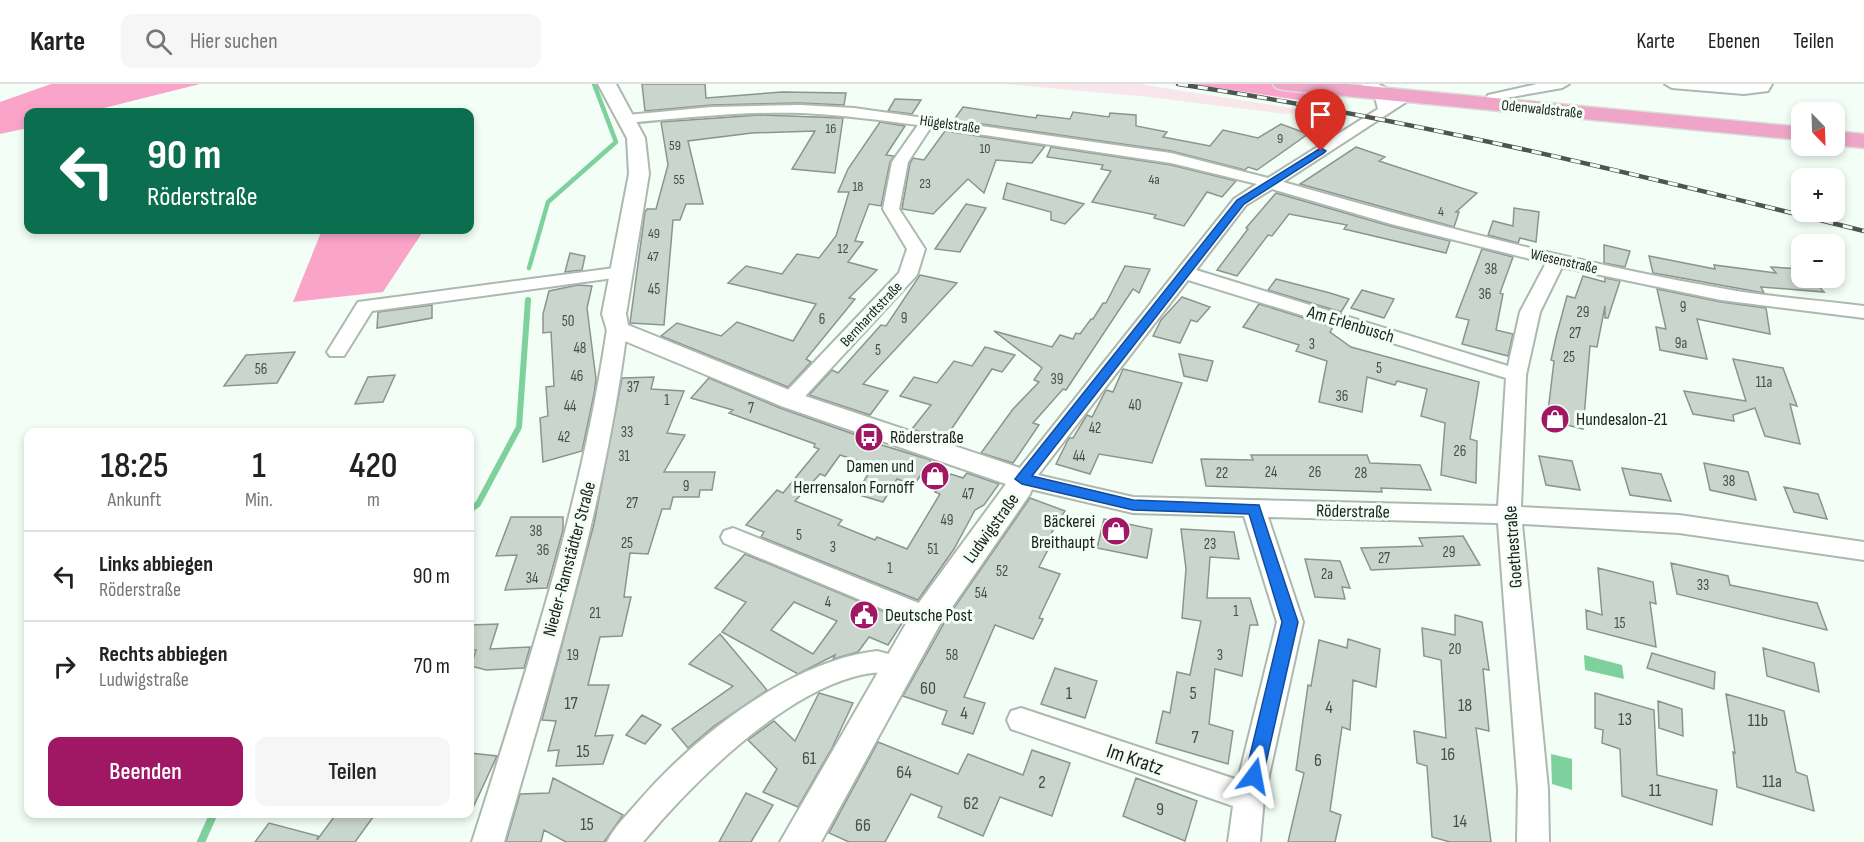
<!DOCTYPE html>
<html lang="de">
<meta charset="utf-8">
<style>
body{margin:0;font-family:"Sofia Sans Condensed",sans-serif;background:#f6f6f6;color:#222;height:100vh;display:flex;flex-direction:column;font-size:22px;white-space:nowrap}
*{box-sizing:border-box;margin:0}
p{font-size:20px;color:#767676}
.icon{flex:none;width:33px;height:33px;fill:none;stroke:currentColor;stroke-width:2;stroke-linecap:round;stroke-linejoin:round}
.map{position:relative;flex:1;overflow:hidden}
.drawer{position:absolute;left:24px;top:344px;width:450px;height:390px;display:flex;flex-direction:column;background:#fff;border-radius:12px;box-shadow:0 3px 9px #0003}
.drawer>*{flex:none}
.top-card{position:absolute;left:24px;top:24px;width:450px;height:126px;border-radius:12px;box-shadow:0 3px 9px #0003;background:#0b6e4f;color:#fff;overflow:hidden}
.needle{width:39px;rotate:157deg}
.tools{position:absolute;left:1791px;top:18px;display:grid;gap:12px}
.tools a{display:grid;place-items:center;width:54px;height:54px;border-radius:12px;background:#fff;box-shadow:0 3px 9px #0003;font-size:30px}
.pin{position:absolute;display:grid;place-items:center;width:51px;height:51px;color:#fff;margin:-62px -26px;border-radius:50% 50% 50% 0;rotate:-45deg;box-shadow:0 0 6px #0007}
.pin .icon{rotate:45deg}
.me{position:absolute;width:66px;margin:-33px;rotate:13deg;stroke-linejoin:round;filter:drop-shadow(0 0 4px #0008)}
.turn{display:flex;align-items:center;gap:21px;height:126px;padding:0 24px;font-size:27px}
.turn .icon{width:78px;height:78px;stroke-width:2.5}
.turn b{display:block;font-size:42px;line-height:51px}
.eta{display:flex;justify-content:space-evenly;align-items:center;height:102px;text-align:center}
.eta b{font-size:36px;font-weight:600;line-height:42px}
.primary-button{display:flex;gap:12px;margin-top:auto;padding:12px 24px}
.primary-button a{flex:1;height:69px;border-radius:12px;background:#a01763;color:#fff;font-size:24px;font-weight:600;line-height:69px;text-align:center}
.primary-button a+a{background:#f6f6f6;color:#222}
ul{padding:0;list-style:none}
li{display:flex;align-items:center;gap:18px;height:90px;padding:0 24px;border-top:2px solid #e0e0e0}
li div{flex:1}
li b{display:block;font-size:22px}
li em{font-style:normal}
header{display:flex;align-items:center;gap:36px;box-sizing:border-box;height:84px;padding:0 30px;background:#fff;border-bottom:2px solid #e0e0e0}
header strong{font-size:28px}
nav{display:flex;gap:33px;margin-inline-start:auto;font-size:21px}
.search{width:420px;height:54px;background:#f6f6f6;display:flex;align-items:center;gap:15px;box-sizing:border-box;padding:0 21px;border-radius:12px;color:#767676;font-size:22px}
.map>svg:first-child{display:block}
.green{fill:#f8e6ec}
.forest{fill:#fba4c9}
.water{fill:#7ed19c}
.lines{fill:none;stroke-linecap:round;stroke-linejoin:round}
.stream-far2{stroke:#7ed19c;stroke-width:4.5}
.stream-far1{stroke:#7ed19c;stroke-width:6}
.stream{stroke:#7ed19c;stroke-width:8}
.building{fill:#cad6cd;stroke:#8a958d;stroke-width:1.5;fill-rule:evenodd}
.minor-casing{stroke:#adb8b0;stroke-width:4}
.tertiary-casing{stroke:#adb8b0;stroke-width:4}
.primary-casing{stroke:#dbdbdb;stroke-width:3}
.minor{fill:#fff;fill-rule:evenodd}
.tertiary{fill:#fff;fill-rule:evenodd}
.primary{fill:#eea5c7;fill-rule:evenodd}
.rail-casing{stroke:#4e5450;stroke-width:4.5}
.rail{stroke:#f2fef6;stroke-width:3;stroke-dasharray:10;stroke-linecap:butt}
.route{fill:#1a73e8;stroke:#114b97;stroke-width:1.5}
.labels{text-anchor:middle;stroke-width:6;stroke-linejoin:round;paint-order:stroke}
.far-number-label{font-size:14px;fill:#484e49}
.far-street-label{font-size:15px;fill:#1c201d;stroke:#f2fef6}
.number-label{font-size:15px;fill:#484e49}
.street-label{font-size:18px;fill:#1c201d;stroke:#f2fef6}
.poi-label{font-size:18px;fill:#1c201d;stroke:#f2fef6;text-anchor:start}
.near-number-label{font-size:18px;fill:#484e49}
.near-street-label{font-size:21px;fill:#1c201d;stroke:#f2fef6}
</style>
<header>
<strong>Karte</strong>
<div class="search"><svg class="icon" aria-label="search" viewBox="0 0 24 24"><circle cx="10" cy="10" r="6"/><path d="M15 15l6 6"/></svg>Hier suchen</div>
<nav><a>Karte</a><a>Ebenen</a><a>Teilen</a></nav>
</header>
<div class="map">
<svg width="1864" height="758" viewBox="0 0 1864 758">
<rect width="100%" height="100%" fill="#f2fef6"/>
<path class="green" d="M1004 0H1139L1310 27 1286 30 1149 13Z"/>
<path class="forest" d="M51 0H200L88 28H28V44L0 50V18Z
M1191 0H1336L1332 21Z
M322 146H424L383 208 293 218Z"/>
<path class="water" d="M1584 571 1622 581 1624 595 1585 586Z
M1551 670 1572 675V706L1552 700Z"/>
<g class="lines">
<path class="stream-far2" d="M529 184 548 118 616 58 594 0"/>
<path class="stream-far1" d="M470 426 478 420 519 343 528 216"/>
<path class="stream" d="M201 758 214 729"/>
</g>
<path class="building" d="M642 0H705L706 14 782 8 846 9 844 21 800 19 712 21 645 27Z
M895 15 921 16 912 30 888 27Z
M963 23 1036 34 1037 31 1070 35 1073 28 1109 33 1110 29 1136 31V42L1167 48 1163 53 1210 62 1223 46 1258 54 1281 40 1308 50 1257 86 1248 83 1245 86 1171 67 954 36Z
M759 31 843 34 835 89 792 85 815 47 752 49 688 57 703 120H686L680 136H673L664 241 630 239 645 128 647 125H656L668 81 661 38Z
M880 38 905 42 886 71 894 72 890 78 881 122 869 120 855 157 863 158 848 178 877 186 849 214 855 215 806 275 811 278 788 303 661 252 677 239 721 252 737 238 793 257 816 220 728 199 746 182 782 190 797 170 819 174 836 152 849 108H838L848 85Z
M945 47 1045 62 1032 79 996 76 984 109 968 95 933 130 902 125 910 79 913 74 924 76Z
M1051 63 1171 81 1236 97 1222 113 1207 108 1184 142 1154 134 1156 131 1092 118 1111 87 1101 85 1103 81 1047 73Z
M1356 63 1385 73 1379 77 1477 109 1456 128H1459L1454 143 1300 100Z
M1007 99 1084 120 1065 140 1051 136V128L1003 115Z
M1276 109 1390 142 1450 157 1446 169 1344 145 1347 141 1289 130 1272 152 1268 151 1237 192 1217 186 1248 145 1246 144Z
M966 120 986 124 960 168 935 165Z
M1514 124 1539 128 1536 158 1520 154 1518 159 1488 151 1493 137 1513 142Z
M1604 161 1630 167 1625 183 1604 179Z
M1482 165 1513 173 1500 209 1503 210 1496 246 1513 250 1508 272 1462 260 1469 236 1456 233Z
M570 169 585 172 582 186 565 188Z
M1649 172 1715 185 1714 181 1776 189 1771 183 1802 185V194H1811L1824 208 1761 203 1764 209 1665 191 1653 189Z
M1125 182 1150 185 1139 209 1133 205 1066 306 1063 305 1033 339 1039 341 1013 379 981 369 1013 325 1039 298 1034 296 1042 284 994 247 1052 263 1060 251 1073 255 1076 249 1080 250 1091 235H1093L1103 219H1106Z
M920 191 957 199 863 300 888 307 870 331 809 311 832 286 838 289 881 241 886 242Z
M1583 192 1605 198V194L1620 197 1608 234H1605V222L1597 263 1590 262 1583 345 1547 336 1554 277 1551 276 1556 253 1567 212 1575 214Z
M1276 195 1330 209 1349 215 1341 228 1268 206Z
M578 201 592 202 587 224 596 295 594 310 582 367 543 378 540 334 548 332 546 303 554 302 551 248 543 249V230L549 207Z
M1657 205 1721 218 1766 224 1770 250 1697 235 1707 275 1660 266 1656 243 1666 245Z
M1362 206 1394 215 1384 234 1351 224Z
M1182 213 1210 223 1197 238 1191 236 1180 259 1153 252 1161 236Z
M1259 220 1333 243 1330 248 1351 263 1479 298 1470 355 1477 357 1476 399 1441 391 1445 339 1421 332 1427 305 1397 297 1395 301 1367 293 1362 328 1319 318 1327 277 1296 267 1299 261 1243 243Z
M432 221V234L377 244 378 228Z
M985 263 1015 271 1002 288 992 285 944 356 912 345 931 321 900 312 914 293 937 299 954 277 972 282Z
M295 268 277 299 224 302 246 271Z
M1179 270 1213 277 1207 297 1184 292Z
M1733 275 1783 284 1797 322 1790 320 1800 360 1765 352 1755 324 1733 331 1734 337 1693 330 1684 307 1746 317Z
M1123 285 1182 299 1152 379 1099 370 1090 390 1056 380 1069 354H1073L1087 331 1092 333 1106 306 1113 308Z
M395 291 383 318 355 320 368 293Z
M654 293 651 305 684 307 667 349 685 351 664 388H715L712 406H700L699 413H673L670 425H662L648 470 630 469 624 513H631L622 552 600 553 588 601H609L595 652 613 651 603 680 556 682 559 666 548 667 556 637 542 636 594 440 622 294Z
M709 294 780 324 856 351 855 353 931 376 914 401 897 395 883 418 856 410 873 382 840 371 825 392 820 390 795 417 842 436 838 441 875 456 877 453 907 465 940 410 935 408 951 390 963 394 967 389 999 400 984 421 975 426 954 465 918 516 761 453 764 448 746 441 777 406 783 409 819 365 814 363 815 360 729 329 733 326 691 314Z
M1251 371H1367L1370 379 1420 381 1431 406 1381 404 1382 408 1206 402 1201 375 1253 376Z
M1539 372 1572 377 1580 406 1546 401Z
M1704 379 1748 388 1756 416 1710 406Z
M1622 384 1661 390 1671 417 1630 411Z
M1784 403 1818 410 1827 435 1794 428Z
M1030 414 1065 427 1049 453 1054 454 1039 483 1060 490 1039 534 1043 535 1033 555 995 541 964 613 985 619 973 650 942 640 947 627 903 612 947 534Z
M511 433H563V446L547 504 505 506 517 471 496 472Z
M1104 435 1152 445 1147 474 1097 464Z
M1181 445 1234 448 1239 475 1210 473 1207 514H1250L1258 541H1250L1242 592 1215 585 1209 640 1233 647 1228 680 1156 659 1163 627 1170 629 1177 588 1190 591 1201 537 1182 534 1186 485Z
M1463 452 1480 481 1371 486 1361 464 1423 462 1419 454Z
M745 470 904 536 888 561 869 553 858 568 833 575 835 571 798 590 722 548 746 518 715 504ZM794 518 837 537 813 570 771 546Z
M1305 475 1340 477 1350 504 1342 503 1345 515 1315 513Z
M1671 479 1728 492 1730 501 1817 519 1827 546 1677 510Z
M1598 484 1653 498 1656 520 1650 518 1656 563 1587 545 1586 526 1602 531Z
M1455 531 1482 538 1489 586 1483 585 1489 647 1476 644 1491 758H1450L1432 753 1427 682 1417 679 1414 647 1446 654 1441 576 1424 572 1422 544 1455 551Z
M498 540 490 565 530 563 524 584 486 586 471 582 476 566H470V541Z
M720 550 767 606 714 642 688 664 672 645 733 602 689 580Z
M1348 555 1380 565 1376 603 1353 596 1350 646 1342 643 1330 727 1341 731 1335 758H1288L1304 689 1296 686 1308 601 1311 602 1319 556 1347 564Z
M1763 564 1814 579 1819 608 1767 592Z
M1652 569 1715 588 1714 605 1647 584Z
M1055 584 1097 597 1085 634 1041 620Z
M819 609 853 619 832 664 798 723 763 708 777 685 748 656 774 637 795 657Z
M1595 609 1654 626 1657 691 1717 706 1712 741 1622 712 1620 665 1602 659 1603 646 1595 644Z
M1726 610 1784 627 1796 688 1807 692 1814 727 1737 703 1733 668 1735 669Z
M1658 617 1682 625 1683 652 1659 644Z
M642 631 661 641 645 660 626 651Z
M878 658 958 690 968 670 1023 691 1032 666 1070 679 1052 732 1000 713 983 752 938 733 942 723 911 710 885 758H849L829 749Z
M470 669 497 672 470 730Z
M553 694 623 731 604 758H566L544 746 541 758H506L520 710 549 709Z
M1136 694 1197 717 1185 757 1123 732Z
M746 709 773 721 751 758H719Z
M337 729H376L355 758H255L269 739 318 752 317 756Z"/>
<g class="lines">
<g class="minor-casing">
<path id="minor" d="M1361 0H1378L1386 4 1390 17 1396 8H1406V18L1283 98C1427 139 1572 178 1720 204 1767 213 1816 216 1864 222V234L1721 216 1562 183 1540 228 1526 291 1521 423 1679 431 1864 458V476L1679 449 1522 440 1548 705 1549 758H1517L1518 705 1498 439 1268 433 1303 538 1264 714 1260 758H1228L1233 722 1011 645 1007 636 1011 627 1021 624 1238 696 1277 538 1244 432 1133 429 1022 403 1014 401 1011 395 1234 115 1257 100 1171 79 931 43 908 78 899 125 925 165 917 191 797 321H783L779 316 783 311 899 189 907 165 883 125 892 78 918 41C879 36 841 31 803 29 744 27 685 34 627 39L620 35 627 31 712 23 800 21 854 24 1171 69 1268 94 1378 25 1374 9ZM1272 105 1391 140 1546 179 1520 228 1508 282 1196 186 1246 121ZM1188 196 1506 294 1498 422 1133 413 1038 391Z
M1537 0H1569L1562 4 1506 14 1491 24 1484 20 1488 11Z
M1665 0H1772L1768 7 1744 10 1672 4Z
M622 183 628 184 631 188 628 192 372 227 344 272H330L327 268 358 218Z
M617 239 627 245C605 421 553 588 504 758H472C526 588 581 421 607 245Z
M733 444 936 526 940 533 936 540 927 543 918 540 724 459 721 453 724 447Z
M877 567 907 575 911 583 907 591C896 595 891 591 880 589 872 588 861 591 853 593 778 614 692 699 643 758H607C614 743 627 731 638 718 694 653 790 577 877 567Z"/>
</g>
<g class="tertiary-casing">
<path id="tertiary" d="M598 0H616L645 54 649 90 626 230 628 241 799 310 1032 388 1036 395 1030 410 939 542 821 758H780L915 524 1006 400 781 322 608 250 602 230 629 90 627 54Z"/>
</g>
<g class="primary-casing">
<path id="primary" d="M1273 0H1346L1802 43V56L1283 6 1276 4Z
M1834 47 1864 50V64L1834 61Z"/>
</g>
<use href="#minor" class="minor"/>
<use href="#tertiary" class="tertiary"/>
<use href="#primary" class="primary"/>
<g class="rail-casing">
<path id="rail" d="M1178 0C1410 35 1637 90 1864 147"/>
</g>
<use href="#rail" class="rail"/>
</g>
<path class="route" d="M1321 64 1326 67 1324 69 1244 120 1032 392 1133 416 1259 421 1298 538 1263 692 1261 698 1254 700 1248 698 1245 692 1282 538 1249 430 1133 426 1022 400 1015 395 1237 116Z"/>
<defs>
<g id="shop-disc" transform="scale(1.5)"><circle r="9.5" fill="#a01763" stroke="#f2fef6"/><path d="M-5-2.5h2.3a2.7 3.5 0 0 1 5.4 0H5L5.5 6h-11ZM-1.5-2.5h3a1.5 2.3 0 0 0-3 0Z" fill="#fff"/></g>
<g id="bus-disc" transform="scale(1.5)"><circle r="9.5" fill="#a01763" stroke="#f2fef6"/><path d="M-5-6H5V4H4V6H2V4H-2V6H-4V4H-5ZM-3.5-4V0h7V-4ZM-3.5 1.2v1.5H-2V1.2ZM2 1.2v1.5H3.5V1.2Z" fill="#fff"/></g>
<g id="civic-disc" transform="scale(1.5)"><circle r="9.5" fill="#a01763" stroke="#f2fef6"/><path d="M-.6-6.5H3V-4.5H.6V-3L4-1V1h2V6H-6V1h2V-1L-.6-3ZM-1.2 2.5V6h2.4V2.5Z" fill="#fff"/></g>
</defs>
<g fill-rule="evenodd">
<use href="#shop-disc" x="1555" y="335"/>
<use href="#bus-disc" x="869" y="353"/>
<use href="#shop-disc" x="935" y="392"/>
<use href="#shop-disc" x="1116" y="447"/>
<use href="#civic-disc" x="864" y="531"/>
</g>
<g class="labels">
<g class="far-number-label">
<text x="831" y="49">16</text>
<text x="1280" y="59">9</text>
<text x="675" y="66">59</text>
<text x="985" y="69">10</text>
<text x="679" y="100">55</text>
<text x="1154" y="100">4a</text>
<text x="925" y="104">23</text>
<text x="858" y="107">18</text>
<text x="1441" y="132">4</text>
<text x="654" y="154">49</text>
<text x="843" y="169">12</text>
<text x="653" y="177">47</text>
</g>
<g class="far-street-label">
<text transform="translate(1542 25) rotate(6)" y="5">Odenwaldstraße</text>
<text transform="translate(950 40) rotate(8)" y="5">Hügelstraße</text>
<text transform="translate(1564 177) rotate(13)" y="5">Wiesenstraße</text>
<text transform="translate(871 230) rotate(-47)" y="5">Bernhardtstraße</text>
</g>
<g class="number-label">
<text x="1491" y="190">38</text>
<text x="654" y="210">45</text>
<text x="1485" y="215">36</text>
<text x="1683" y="228">9</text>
<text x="1583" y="233">29</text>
<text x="904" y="239">9</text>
<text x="822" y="240">6</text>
<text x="568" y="242">50</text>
<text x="1575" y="254">27</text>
<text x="1681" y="264">9a</text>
<text x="1312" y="265">3</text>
<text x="580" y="269">48</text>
<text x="878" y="271">5</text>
<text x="1569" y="278">25</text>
<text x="1379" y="289">5</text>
<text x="261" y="290">56</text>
<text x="577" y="297">46</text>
<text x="1057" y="300">39</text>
<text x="1764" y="303">11a</text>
<text x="633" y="308">37</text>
<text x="1342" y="317">36</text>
<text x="667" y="321">1</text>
<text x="1135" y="326">40</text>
<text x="570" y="327">44</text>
<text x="751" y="329">7</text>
<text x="1095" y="349">42</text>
<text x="627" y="353">33</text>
<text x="564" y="358">42</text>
<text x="1460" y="372">26</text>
<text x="624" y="377">31</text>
<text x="1079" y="377">44</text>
<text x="1271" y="393">24</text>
<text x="1315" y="393">26</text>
<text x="1222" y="394">22</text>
<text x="1361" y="394">28</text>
<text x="1729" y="402">38</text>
<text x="686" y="407">9</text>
<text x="968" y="415">47</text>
<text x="632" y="424">27</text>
<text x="947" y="441">49</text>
<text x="536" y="452">38</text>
<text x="799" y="456">5</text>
<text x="627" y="464">25</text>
<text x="1210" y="465">23</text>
<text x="833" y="468">3</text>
<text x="933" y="470">51</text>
<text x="543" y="471">36</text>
<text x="1449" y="473">29</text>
<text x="1384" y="479">27</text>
<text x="890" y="489">1</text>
<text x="1002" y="492">52</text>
<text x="1327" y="495">2a</text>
<text x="532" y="499">34</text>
<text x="1703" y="506">33</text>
<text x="981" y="514">54</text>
<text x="828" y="523">4</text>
<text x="1236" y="532">1</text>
<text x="595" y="534">21</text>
<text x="1620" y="544">15</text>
<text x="1455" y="570">20</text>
<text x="573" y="576">19</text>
<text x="952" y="576">58</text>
<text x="1220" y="576">3</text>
</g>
<g class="street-label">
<text transform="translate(1351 240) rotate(17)" y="6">Am Erlenbusch</text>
<text transform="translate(1353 427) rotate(1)" y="6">Röderstraße</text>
<text transform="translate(991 444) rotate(-54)" y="6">Ludwigstraße</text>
<text transform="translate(1513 463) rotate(-94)" y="6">Goethestraße</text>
<text transform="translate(569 475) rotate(-75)" y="6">Nieder-Ramstädter Straße</text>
</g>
<g class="poi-label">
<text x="1576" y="341">Hundesalon-21</text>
<text x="890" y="359">Röderstraße</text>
<text x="914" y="388" text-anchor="end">Damen und<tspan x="914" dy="21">Herrensalon Fornoff</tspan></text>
<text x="1095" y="443" text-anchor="end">Bäckerei<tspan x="1095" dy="21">Breithaupt</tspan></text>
<text x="885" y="537">Deutsche Post</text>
</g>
<g class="near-number-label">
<text x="928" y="610">60</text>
<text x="1069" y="615">1</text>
<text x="1193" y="615">5</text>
<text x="571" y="625">17</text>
<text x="1465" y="627">18</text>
<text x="1329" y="629">4</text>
<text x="964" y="635">4</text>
<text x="1625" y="641">13</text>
<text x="1758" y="642">11b</text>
<text x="1195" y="659">7</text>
<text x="583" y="673">15</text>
<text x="1448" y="676">16</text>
<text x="809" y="680">61</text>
<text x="1318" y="682">6</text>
<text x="904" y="694">64</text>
<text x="1772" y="703">11a</text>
<text x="1042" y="704">2</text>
<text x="1655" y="712">11</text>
<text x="971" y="725">62</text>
<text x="1160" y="731">9</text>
<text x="1460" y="743">14</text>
<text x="587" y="746">15</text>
<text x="863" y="747">66</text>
</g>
<g class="near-street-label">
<text transform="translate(1135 675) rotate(19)" y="7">Im Kratz</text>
</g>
</g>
</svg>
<div class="tools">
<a><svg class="needle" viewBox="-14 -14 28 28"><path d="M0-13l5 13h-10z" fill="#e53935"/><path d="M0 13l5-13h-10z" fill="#767676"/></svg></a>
<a>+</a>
<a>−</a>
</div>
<div class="pin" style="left:1321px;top:67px;background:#d93025"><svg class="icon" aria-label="arrive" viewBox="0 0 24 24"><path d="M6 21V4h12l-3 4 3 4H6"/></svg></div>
<svg class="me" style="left:1254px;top:692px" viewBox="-20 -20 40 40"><path d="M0-17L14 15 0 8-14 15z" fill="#1a73e8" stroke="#fff" stroke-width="4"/></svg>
<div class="top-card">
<div class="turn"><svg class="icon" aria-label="left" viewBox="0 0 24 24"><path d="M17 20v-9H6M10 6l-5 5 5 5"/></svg><div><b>90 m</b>Röderstraße</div></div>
</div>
<section class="drawer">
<div class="eta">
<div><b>18:25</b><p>Ankunft</p></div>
<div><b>1</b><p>Min.</p></div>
<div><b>420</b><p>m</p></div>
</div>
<ul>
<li><svg class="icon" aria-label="left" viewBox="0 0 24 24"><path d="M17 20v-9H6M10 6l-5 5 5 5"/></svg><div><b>Links abbiegen</b><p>Röderstraße</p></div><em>90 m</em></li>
<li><svg class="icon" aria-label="right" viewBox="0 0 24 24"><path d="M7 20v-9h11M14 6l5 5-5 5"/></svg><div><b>Rechts abbiegen</b><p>Ludwigstraße</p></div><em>70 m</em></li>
</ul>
<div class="primary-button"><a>Beenden</a><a>Teilen</a></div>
</section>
</div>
